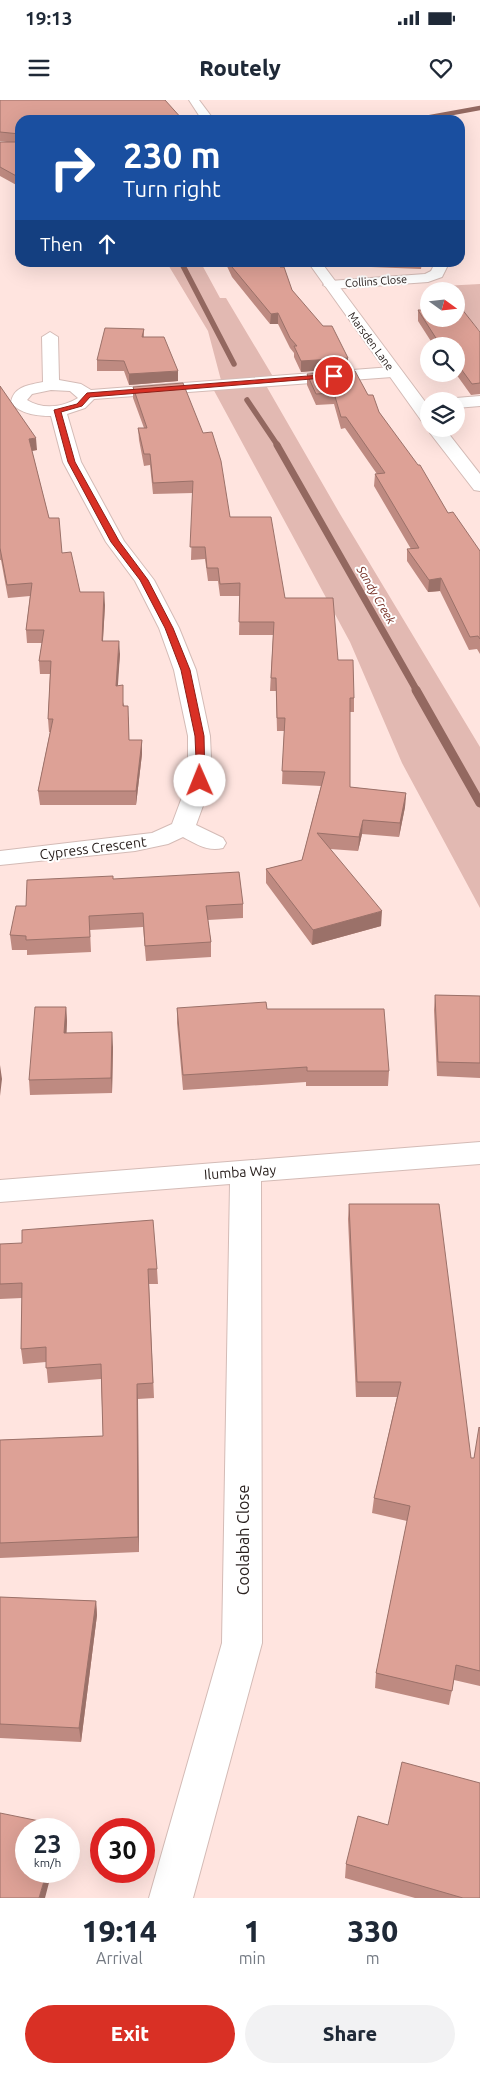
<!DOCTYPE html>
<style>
body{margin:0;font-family:Ubuntu,sans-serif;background:#f2f2f3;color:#1f2937;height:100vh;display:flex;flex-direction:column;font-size:19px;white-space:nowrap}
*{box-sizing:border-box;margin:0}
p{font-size:16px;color:#747a83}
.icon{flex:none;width:28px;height:28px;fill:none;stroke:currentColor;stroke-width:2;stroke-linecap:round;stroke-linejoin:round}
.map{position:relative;height:1798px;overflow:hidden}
.drawer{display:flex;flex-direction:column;background:#fff;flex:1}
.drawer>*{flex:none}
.top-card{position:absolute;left:15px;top:15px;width:450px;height:152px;border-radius:15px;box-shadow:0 5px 20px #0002;background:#1a4fa0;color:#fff;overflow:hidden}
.needle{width:32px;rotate:105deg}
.controls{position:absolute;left:420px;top:182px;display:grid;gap:10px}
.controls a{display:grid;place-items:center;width:45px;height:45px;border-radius:50%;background:#fff;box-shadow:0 5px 20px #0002;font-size:25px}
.speed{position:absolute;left:15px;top:1718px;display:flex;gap:10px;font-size:25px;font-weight:700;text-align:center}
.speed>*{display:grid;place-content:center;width:65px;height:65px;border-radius:50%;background:#fff;box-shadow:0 5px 20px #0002;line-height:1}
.speed small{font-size:12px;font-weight:400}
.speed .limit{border:8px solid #d22;background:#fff;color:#111}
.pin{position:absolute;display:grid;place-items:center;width:42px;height:42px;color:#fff;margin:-21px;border:2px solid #fff;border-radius:50%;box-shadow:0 1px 5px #0007}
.me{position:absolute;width:55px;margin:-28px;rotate:359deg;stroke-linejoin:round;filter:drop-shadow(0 0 4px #0008)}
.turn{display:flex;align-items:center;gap:18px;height:105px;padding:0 25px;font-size:22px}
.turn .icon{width:65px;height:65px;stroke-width:2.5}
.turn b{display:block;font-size:35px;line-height:42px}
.then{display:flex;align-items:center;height:48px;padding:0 25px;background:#0003;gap:10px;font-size:19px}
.eta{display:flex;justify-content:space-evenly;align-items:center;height:85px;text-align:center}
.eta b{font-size:30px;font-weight:800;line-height:35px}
.action{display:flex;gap:10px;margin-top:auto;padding:10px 25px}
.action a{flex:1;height:58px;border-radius:30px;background:#d93025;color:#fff;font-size:20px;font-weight:800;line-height:58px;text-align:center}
.action a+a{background:#f2f2f3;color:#1f2937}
.status{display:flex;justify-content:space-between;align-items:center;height:35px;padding:0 25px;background:#fff;direction:ltr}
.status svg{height:14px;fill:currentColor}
header{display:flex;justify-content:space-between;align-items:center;height:65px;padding:0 25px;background:#fff;font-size:22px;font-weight:800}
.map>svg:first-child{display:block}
.green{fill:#e2b9b2}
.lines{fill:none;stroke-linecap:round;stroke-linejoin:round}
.stream-far3{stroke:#936860;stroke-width:4.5}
.stream-far2{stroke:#936860;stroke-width:5.5}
.stream-far1{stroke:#936860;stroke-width:7}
.stream{stroke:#936860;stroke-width:9}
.minor-casing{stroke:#d4bbb6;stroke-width:2}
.major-casing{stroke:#d4bbb6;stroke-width:2}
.minor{fill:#fff;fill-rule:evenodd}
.major{fill:#fff;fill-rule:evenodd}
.wall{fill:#be8a81}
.shaded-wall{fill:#9b7169}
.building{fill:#dda196;stroke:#9b7169}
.route{fill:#d93025;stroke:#8d1f18}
.labels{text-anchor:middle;stroke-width:4;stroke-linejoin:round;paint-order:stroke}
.far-street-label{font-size:11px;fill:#29201e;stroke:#fff}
.far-water-label{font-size:12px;font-style:italic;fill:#742c21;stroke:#fff}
.street-label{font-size:14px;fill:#29201e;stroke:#fff}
.near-street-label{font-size:16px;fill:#29201e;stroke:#fff}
</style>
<div class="status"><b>19:13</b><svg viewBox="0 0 49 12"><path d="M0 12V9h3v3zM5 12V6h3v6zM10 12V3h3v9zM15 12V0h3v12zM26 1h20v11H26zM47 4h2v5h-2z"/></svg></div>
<header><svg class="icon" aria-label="menu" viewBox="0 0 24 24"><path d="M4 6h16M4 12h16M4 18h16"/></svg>Routely<svg class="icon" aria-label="heart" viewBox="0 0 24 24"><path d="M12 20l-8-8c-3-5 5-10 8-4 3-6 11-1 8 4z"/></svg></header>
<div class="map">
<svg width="480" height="1798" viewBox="0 0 480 1798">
<rect width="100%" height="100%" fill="#ffe4df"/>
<path class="green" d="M167 163H201L220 198H226L275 280 264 282 340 414 480 647V808L402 663 350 542 211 285 222 284 208 231Z
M480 184V231L456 204V191H447L443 186Z"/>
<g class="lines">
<path class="stream-far3" d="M414 20 480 8"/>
<path class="stream-far2" d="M181 162 234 264
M247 300 278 346"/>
<path class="stream-far1" d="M277 345 417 591"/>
<path class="stream" d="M416 590 480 703"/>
<g class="minor-casing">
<path id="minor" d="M430 162H444L447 167 442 177 428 182 330 189 323 185 330 181 425 174 431 171 433 167Z
M50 232 58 237 59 280 81 284 91 290 392 267 400 272 392 277 94 299 85 308 67 314 81 362 124 441 154 480 179 528 196 570 210 636 212 681 196 725 223 738 226 743 223 748C208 752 196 744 183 737L168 744 135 751 0 765V751L152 733 172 724 188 681V636L174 570 159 528 135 481 106 442 63 362 51 316C38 316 19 314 11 302 14 286 29 285 43 282L42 237ZM51 290 70 291 78 298C63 307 43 310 27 300L32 294Z
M480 296V306L456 308V301H449L456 298Z
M480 1042V1064L261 1081 262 1543 193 1798H149L222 1543 230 1084 0 1102V1080Z"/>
</g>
<g class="major-casing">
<path id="major" d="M189 0H199L214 20H202Z
M308 162H321L429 307V324L423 323Z
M429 327 445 329 480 374V391L474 390 430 333Z"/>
</g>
<use href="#minor" class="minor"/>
<use href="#major" class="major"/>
</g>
<path class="wall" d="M0 0 183 19 188 20H20V87L0 76V42H7L0 41Z
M225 162H277L292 190 348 268 301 272 294 257V253L290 248 278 224H270L232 177Z
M371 162H422L421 169 371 167Z
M418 210 480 232V294L471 295 456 274V246H434L418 221Z
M144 229V237L178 281 129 285 124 271H97V260Z
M307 274 368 295 379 312 448 413 480 451V554L477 549 469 550 440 491 428 492 407 461V449H411L374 386 375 374H377L345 328 341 329 334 304 316 305 307 285Z
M0 286 37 350 32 351 49 418 62 453 80 492 105 505 103 541 120 554 117 585 129 619V640H142V654L136 705H40L38 691 50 632H49L48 619 50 574H40L39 561 42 543H27L26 530 30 496 8 498 1 460H0Z
M133 287 230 417 285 498 338 560 354 598V612H350V687L406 693 405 707 399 737 362 734 358 751 330 749 381 826 312 845 266 783V769L302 760 321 686 282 684 284 631H277L276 591H270L273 535H239L240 496H220L218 481H208L205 459 191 460 193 393 153 394 150 365 144 366 139 340 138 328H144L133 298Z
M113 779 243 804V818L208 820 211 842V857L146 861 143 827 90 830 91 852 27 855V850H12L10 835 26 806Z
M435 895 480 896V978L437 976 434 910Z
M66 907 67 921 66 933 113 947 112 993 30 995 29 980Z
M177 908 389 971 388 986H306V982L183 990 177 923Z
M349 1104 471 1358H474L480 1328V1586L454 1580 449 1605 375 1588 376 1573 407 1421 372 1413 374 1398 397 1297H356L348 1119Z
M0 1144 157 1169 158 1184H149L154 1298 138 1299 139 1452 0 1458V1340L103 1336 101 1279 48 1283 46 1262 23 1264 21 1249 22 1198 0 1199Z
M0 1497 96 1501 97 1515 81 1642 0 1638Z
M388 1725 480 1798H415L345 1778 346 1764Z"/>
<path class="shaded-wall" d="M278 213V224H270L271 214Z
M348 258V268L301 272V261Z
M178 271V281L129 285V274Z
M36 338 37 350 30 351 29 339Z
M441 478 440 491 428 492 429 480Z
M104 492 105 505 102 554V541Z
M119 541 120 554 117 599 116 586Z
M142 640V654L136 705V691Z
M406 693 405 707 399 737 400 723Z
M363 720 362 734 358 751 359 737Z
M382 811 381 826 312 845 313 830Z
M66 907 67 921 66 948 64 933Z
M112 932 113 947 112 993 111 978Z
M0 965 2 979 0 996Z
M137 1284 138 1299 139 1452 138 1437Z
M96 1501 97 1515 81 1642 79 1628Z
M47 1771H52L45 1798H39Z"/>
<path class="building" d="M0 0H165L183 20 182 17 186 16 188 20H20V34L0 32Z
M20 39V78L0 67V42H19Z
M230 162H277L280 167H284L292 190 323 226H332L348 258 301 261 294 246H297L290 238 278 213 271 214 232 167Z
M456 208H461L480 232V283L472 284 456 262V246H441L418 210H429V219H456Z
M105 228 144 229 142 237H164L178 271 129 274 124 261 97 260Z
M355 271 368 295H373L379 312 418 365H420L448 413 453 412 480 451V539L478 536 470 537 441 478 429 480 407 449 419 448 375 374 385 373 346 317H341L334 293 316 294 307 274Z
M183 283 203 333 212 332 221 361 230 417H271L285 498H333L338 560H353L354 598H350V687L406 693 400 723 363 720 359 737 317 733 382 811 313 830 266 769 302 760 325 672 282 671 285 618H277L276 578H271L274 522H239L240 483 220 484 218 468H207L205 447H190L193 381 153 383 150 354H144L138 328H147L133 287Z
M0 286 36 338 29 339 49 418H59L62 453 71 452 80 492H104L102 541H119L116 586 123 585V606H128L129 640H142L136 691H38L53 619H48L51 561H39L44 530H26L32 483 7 485 0 448Z
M239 772 243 804 206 806 211 842 145 846 143 813 89 816 90 837 26 840V836L10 835 16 806H26L27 780 113 776V779Z
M435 895 480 896V963L438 962Z
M266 902 267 909H384L389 971H307V967L183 975 177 908Z
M35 907H66L64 933 112 932 111 978 29 980Z
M349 1104H439L471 1358H474L479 1327 480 1328V1571L456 1565 452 1591 376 1573 410 1406 374 1398 401 1282H357Z
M153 1120 157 1169H148L153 1283 137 1284 138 1437 0 1443V1340L103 1336 101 1264 46 1268V1247L21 1249 22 1183 0 1184V1144L22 1143V1130Z
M0 1497 96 1501 79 1628 0 1624Z
M402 1662 480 1683V1798H463L346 1764 358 1716 388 1725Z
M0 1713 59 1725 58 1729H26V1771H47L39 1798H0Z"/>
<path class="route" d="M334 274 336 277 90 297 82 306 61 312 75 362 119 441 148 480 173 528 190 570 204 636 205 681 197 683 195 636 181 570 165 528 140 480 111 442 68 362 54 310 77 304 87 293Z"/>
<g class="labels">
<g class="far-street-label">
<text transform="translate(376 181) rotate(-4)" y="4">Collins Close</text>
<text transform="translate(371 241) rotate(54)" y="4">Marsden Lane</text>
</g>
<g class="far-water-label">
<text transform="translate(376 495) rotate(60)" y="4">Sandy Creek</text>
</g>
<g class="street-label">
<text transform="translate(93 748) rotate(-7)" y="5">Cypress Crescent</text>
<text transform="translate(240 1072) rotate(-4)" y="5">Ilumba Way</text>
</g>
<g class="near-street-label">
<text transform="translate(243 1440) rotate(-90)" y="6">Coolabah Close</text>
</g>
</g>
</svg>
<div class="controls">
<a><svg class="needle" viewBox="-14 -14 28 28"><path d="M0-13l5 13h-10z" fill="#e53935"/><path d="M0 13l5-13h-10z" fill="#747a83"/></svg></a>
<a><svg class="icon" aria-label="search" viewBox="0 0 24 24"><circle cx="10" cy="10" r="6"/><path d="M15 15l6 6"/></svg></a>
<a><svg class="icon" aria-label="layers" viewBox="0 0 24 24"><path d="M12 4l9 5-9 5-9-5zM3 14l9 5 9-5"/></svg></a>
</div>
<div class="speed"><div>23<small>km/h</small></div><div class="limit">30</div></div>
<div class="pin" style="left:334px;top:276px;background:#d93025"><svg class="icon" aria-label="arrive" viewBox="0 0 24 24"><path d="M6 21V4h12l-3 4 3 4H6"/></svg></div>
<svg class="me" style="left:200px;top:681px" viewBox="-20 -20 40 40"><circle r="19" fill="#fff"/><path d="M0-13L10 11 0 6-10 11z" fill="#d93025"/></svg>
<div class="top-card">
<div class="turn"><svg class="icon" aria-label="right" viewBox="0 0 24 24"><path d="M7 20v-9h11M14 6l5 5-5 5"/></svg><div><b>230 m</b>Turn right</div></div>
<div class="then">Then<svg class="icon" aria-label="ahead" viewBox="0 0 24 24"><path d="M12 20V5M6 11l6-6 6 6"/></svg></div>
</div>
</div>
<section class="drawer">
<div class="eta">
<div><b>19:14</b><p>Arrival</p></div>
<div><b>1</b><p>min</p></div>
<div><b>330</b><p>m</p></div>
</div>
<div class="action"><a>Exit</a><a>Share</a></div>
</section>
